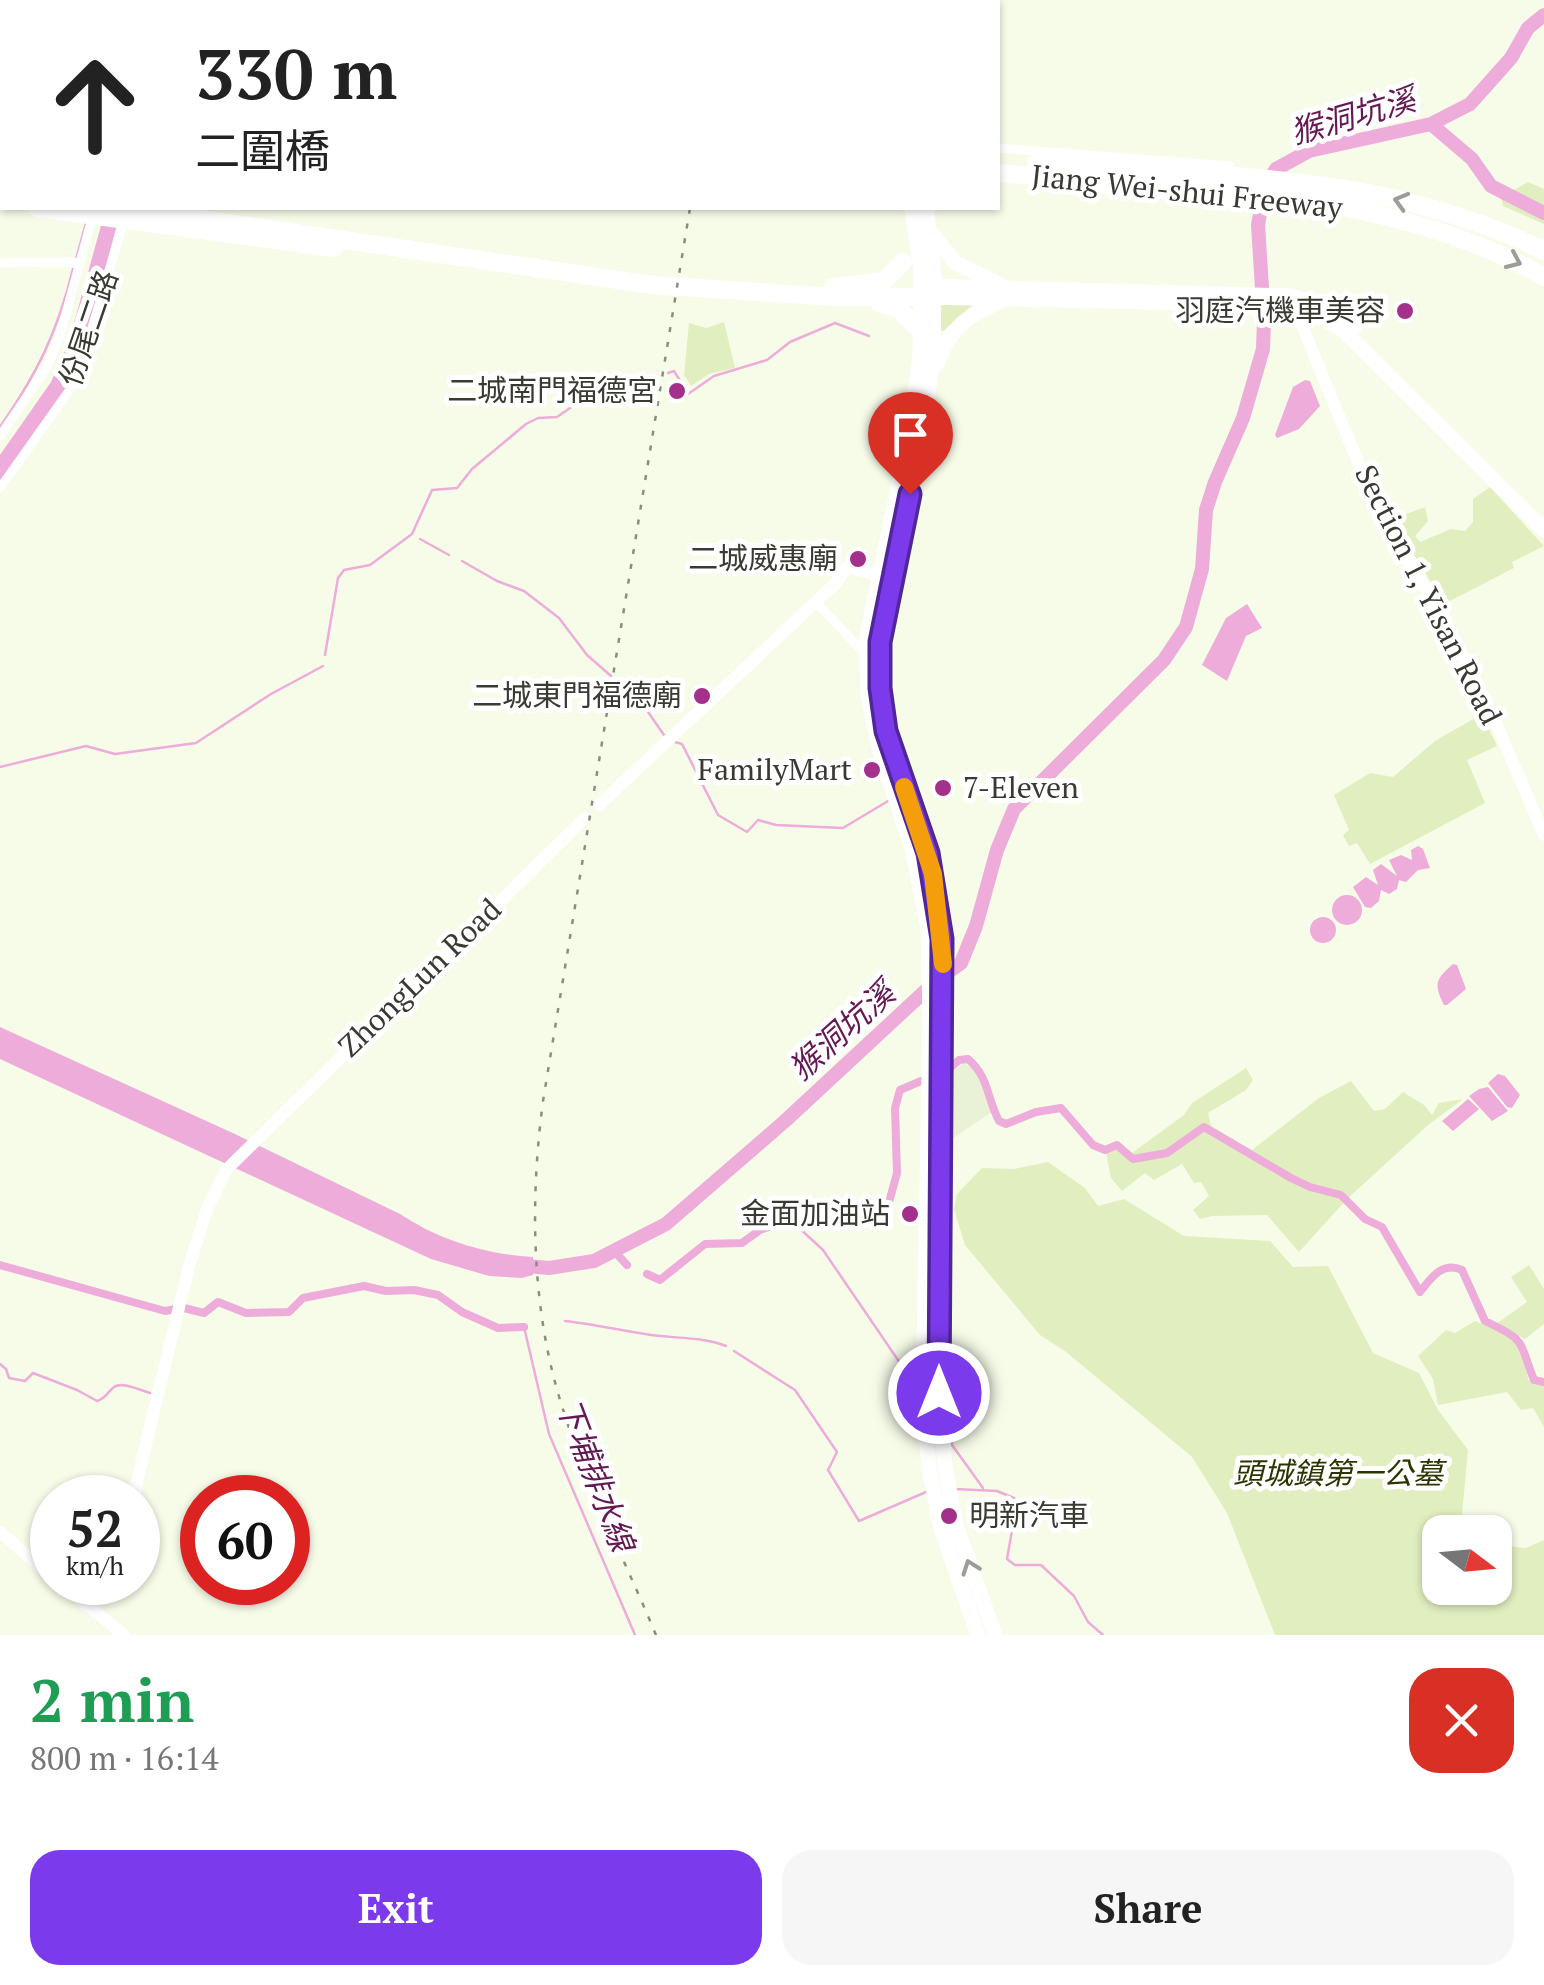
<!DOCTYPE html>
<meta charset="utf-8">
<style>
body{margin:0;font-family:"PT Serif","Noto Sans TC",serif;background:#f6f6f6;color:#222;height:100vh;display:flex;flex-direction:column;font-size:38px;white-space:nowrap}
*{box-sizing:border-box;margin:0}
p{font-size:32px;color:#767676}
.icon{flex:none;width:55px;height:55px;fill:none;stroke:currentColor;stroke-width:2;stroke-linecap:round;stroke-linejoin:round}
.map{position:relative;height:1635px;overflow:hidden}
.sheet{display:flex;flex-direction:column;background:#fff;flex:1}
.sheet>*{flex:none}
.guide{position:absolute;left:0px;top:0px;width:1000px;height:210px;box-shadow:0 2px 8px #0004;background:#fff;color:#222;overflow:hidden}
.needle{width:65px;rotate:106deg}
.controls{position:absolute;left:1422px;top:1515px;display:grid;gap:20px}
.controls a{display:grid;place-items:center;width:90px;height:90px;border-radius:20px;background:#fff;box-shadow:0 2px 8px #0004;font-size:50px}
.speed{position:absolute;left:30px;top:1475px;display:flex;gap:20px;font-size:50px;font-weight:700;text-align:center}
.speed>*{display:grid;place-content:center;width:130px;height:130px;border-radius:50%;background:#fff;box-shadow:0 2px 8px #0004;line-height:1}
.speed small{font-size:25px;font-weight:400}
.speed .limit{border:15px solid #d22;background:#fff;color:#111}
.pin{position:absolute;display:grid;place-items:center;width:85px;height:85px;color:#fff;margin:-102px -42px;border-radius:50% 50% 50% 0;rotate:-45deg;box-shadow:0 0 10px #0007}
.pin .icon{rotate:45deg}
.me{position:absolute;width:110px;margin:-55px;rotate:0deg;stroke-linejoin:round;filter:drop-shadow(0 0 8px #0008)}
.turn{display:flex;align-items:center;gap:35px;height:210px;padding:0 30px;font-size:45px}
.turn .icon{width:130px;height:130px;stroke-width:2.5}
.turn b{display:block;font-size:70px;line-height:85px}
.round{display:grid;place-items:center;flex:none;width:105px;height:105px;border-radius:30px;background:#f6f6f6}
.summary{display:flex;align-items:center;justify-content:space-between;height:170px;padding:0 30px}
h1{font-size:60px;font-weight:600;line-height:75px;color:#1e9e55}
.cta{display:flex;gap:20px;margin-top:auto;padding:20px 30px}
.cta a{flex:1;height:115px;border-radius:30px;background:#7c3aed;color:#fff;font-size:40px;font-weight:600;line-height:115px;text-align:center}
.cta a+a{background:#f6f6f6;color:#222}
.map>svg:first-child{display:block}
.built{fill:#e9f1d6}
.green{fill:#e1eebf}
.water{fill:#eeacdb}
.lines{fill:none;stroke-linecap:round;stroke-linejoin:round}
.stream{stroke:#eeacdb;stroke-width:2.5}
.canal{stroke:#eeacdb;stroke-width:8}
.river{stroke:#eeacdb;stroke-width:14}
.street{stroke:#fff;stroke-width:9}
.secondary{stroke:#fff;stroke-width:12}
.primary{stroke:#fff;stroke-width:15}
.highway{stroke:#fff;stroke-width:18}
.rail{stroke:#8a8e81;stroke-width:2.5;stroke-dasharray:5 10;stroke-linecap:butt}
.oneway{stroke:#9c9d99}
.route-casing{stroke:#51269a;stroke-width:25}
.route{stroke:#7c3aed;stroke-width:18}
.slow{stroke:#f59e0b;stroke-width:18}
.poi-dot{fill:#a3308a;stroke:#fff;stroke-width:4}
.labels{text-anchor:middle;stroke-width:10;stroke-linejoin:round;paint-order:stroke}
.street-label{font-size:30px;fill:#393b33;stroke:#fff}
.poi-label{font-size:30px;fill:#393b33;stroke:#fff;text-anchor:end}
.park-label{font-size:30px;font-style:italic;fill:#2c3500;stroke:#fff}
.water-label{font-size:32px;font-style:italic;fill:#641954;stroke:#fff}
</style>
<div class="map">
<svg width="1544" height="1635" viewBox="0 0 1544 1635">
<rect width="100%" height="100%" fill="#f7fce9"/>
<path class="built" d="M964 1063 980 1073 992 1112 947 1142V1076Z"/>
<path class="green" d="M1528 182 1544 189V224L1503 206 1501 197Z
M941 301 974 304 943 331 940 330Z
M724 322 735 368 709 374 691 386 684 375 689 323 706 328Z
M1490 487 1544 546 1512 562 1514 568 1444 604 1393 519 1425 507 1428 521 1415 536 1420 542 1451 529 1465 531 1473 522V499Z
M1482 714 1497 746 1467 760 1485 803 1370 864 1357 843 1349 846 1343 835 1349 830 1334 795 1370 773 1393 777 1435 741Z
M1246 1068 1253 1080 1246 1090 1208 1113 1211 1126 1252 1150 1319 1098 1351 1081 1374 1111 1385 1109 1403 1092 1424 1105 1432 1115 1439 1103 1463 1099 1428 1125 1347 1199 1299 1252 1267 1215 1212 1216 1200 1219 1193 1210 1209 1196 1201 1182 1194 1183 1182 1164 1154 1180 1145 1173 1122 1191 1111 1178 1105 1147 1115 1145 1132 1153 1184 1115 1192 1103Z
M1048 1162 1085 1188 1098 1206 1124 1199 1184 1236 1270 1241 1293 1267 1328 1266 1373 1353 1419 1373 1438 1410 1468 1450 1462 1514 1475 1532H1440V1588H1495V1545L1526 1548 1544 1540V1635H1275L1227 1513 1192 1457 1065 1351 1040 1335 965 1245 954 1209 957 1194 982 1168 1014 1169Z
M1529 1265 1544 1289V1324L1525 1339 1496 1324 1527 1302 1511 1277Z
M1475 1321C1510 1336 1522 1338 1528 1379L1534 1385 1544 1384V1427L1533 1408 1521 1410 1507 1392 1438 1405 1433 1379 1418 1356 1446 1330 1455 1333Z"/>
<path class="water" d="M102 222 117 225 80 360 63 393 0 481V455L51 382 69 341Z
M1305 380 1310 381 1320 406 1299 429 1277 438 1275 435 1293 387Z
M1247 604 1262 628 1246 636 1227 681 1202 665 1226 618Z
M1418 846 1423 849 1430 868 1418 870 1406 882 1399 880 1397 889 1389 894 1381 890 1379 901 1371 908 1365 907 1353 887 1366 877 1378 885 1373 870 1381 864 1397 876 1389 860 1401 855 1412 860 1411 850Z
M1332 910a15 15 0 1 1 30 0a15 15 0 1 1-30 0Z
M1310 930a13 13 0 1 1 26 0a13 13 0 1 1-26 0Z
M1453 964 1457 965 1466 989 1447 1005H1444C1433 983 1436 979 1453 964Z
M0 1027 235 1134 400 1214C441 1241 485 1254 533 1257V1275L522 1278 489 1276 431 1259 0 1059Z
M1498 1074 1505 1076 1520 1095 1512 1108 1507 1107 1488 1083Z
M1488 1087 1508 1111 1492 1121 1469 1096 1479 1089Z
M1468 1099 1479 1109 1453 1131 1442 1121Z"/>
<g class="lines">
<path class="stream" d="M76 259 86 223
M668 373 674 371 688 394 714 376 767 360 790 342 835 323 869 336
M651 377 657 376
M0 427C38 372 57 333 73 269
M420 539 449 555
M462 561 497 581 524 591 559 618 587 655 611 676
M325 655 338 578 344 570 370 565 412 534 432 490 457 488 472 469 526 424 538 418 557 417 573 406 639 380
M620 684 648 712 664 735
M675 742 682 744 718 815 747 832 758 820 776 825 843 828 888 801
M0 767 86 746 115 754 196 743 271 694 323 666
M789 1218 793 1222
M797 1226 823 1250 900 1363 916 1377
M565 1321C593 1324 618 1330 645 1334 673 1339 700 1336 726 1346
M524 1327 549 1434 635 1635
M734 1351 795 1390 837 1452 828 1470 859 1521 926 1492
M0 1364 6 1369 9 1378 25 1381 33 1373 77 1390 97 1401C107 1398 109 1389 116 1386 125 1382 142 1391 150 1393
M951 1424 952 1445 983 1488
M954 1489 997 1491 1014 1498 1015 1513 1007 1559 1015 1565H1041L1074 1596 1088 1622 1103 1635"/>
<path class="canal" d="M169 2V0
M949 1069 959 1060 968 1059C989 1077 986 1096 999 1121L1006 1124 1036 1112 1061 1108 1093 1145 1105 1150 1117 1145 1133 1159 1167 1153 1204 1127 1291 1178 1310 1187 1341 1195 1365 1219 1382 1227 1420 1292C1431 1278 1442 1261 1462 1270L1485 1321C1527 1341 1518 1339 1534 1380L1544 1382
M615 1252 627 1265
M0 1265 165 1311 176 1309
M647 1274 660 1280 705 1244 742 1243 760 1230 830 1205 846 1206 872 1218 888 1206 897 1173 895 1108 900 1090 921 1081
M184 1308 204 1313 218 1302 246 1313 289 1312 303 1298 364 1286 386 1291 414 1290 438 1295 462 1312 498 1328 524 1327"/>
<path class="river" d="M1431 124 1472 159 1491 186 1544 213
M517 1265 549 1268 594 1261 666 1224 785 1121 937 980 961 963 976 926 997 850 1014 809 1164 660 1186 627 1202 569 1206 510 1215 482 1243 418 1263 349 1264 320 1258 225 1265 186 1276 169 1309 151 1431 124 1470 104 1511 58 1528 28 1544 15"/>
<path class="street" d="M149 2 150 0
M998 148 1230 166
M1080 187 1243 202
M0 263 80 262
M0 436 47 367 59 339 93 215
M0 488 76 381 125 218
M816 602 865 654"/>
<path class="secondary" d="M1299 304 1303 328 1378 511 1445 620 1499 730 1544 835
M599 805 836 583 848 566 884 578
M133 1498 189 1266 207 1209 226 1170 585 818
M0 1532 52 1577
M59 1582 124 1635
M86 1606 103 1582"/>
<path class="primary" d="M891 0V2
M908 0V2
M912 208 921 271 920 358 907 445 867 636 868 695 880 752 912 848 928 928 930 1017 923 1403 929 1467 941 1529 978 1635
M926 208 934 275 933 355 924 426 880 642V689L886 731 928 853 941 922 944 1005 939 1393 945 1466 956 1525 995 1635
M928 229 956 263 999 284
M926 286 1291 296 1325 307 1354 328
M926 297 1246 304C1283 307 1313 309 1344 331L1544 530
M937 364C949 329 966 316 999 302"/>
<path class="highway" d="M21 0 27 2
M67 0 74 2
M0 3 2 4
M0 24 2 25
M1036 164C1207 175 1386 172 1544 251
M0 170 2 171
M998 173C1176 188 1385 186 1544 277
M0 202H2
M37 208 334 248
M125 208 652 285 834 297H921
M833 287 884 281 903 262
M879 303 899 309 915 326"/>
<path class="rail" d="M728 2V0
M656 1635C624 1558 585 1483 561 1403 531 1307 530 1199 543 1101L690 208"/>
</g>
<defs><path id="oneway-chevron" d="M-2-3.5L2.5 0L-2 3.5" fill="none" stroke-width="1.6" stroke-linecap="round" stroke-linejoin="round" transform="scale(2.5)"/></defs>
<g class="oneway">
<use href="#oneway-chevron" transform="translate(1401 201) rotate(-164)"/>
<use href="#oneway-chevron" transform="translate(1514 261) rotate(24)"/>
<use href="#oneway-chevron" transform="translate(970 1567) rotate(-110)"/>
</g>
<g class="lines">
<g class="route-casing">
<path id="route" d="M910 494 880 642V688L886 731 928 853 942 939 939 1393"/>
</g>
<use href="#route" class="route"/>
<path class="slow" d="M904 787 933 874 943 964"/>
</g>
<g class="poi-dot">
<circle cx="1405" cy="311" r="10"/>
<circle cx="677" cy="391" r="10"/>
<circle cx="858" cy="559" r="10"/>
<circle cx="702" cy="696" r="10"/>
<circle cx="872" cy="770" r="10"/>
<circle cx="943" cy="788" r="10"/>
<circle cx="910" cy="1214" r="10"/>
<circle cx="949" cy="1516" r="10"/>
</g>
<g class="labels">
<g class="street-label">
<text transform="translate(1187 192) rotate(6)" y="10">Jiang Wei-shui Freeway</text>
<text transform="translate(89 328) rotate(-71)" y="10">份尾二路</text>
<text transform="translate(1428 595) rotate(63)" y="10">Section 1, Yisan Road</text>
<text transform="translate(420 978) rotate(-44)" y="10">ZhongLun Road</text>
</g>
<g class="poi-label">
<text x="1385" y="321">羽庭汽機車美容</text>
<text x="657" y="401">二城南門福德宮</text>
<text x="838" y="569">二城威惠廟</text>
<text x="682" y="706">二城東門福德廟</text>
<text x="852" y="780">FamilyMart</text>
<text x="963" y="798" text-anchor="start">7-Eleven</text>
<text x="890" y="1224">金面加油站</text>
<text x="969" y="1526" text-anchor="start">明新汽車</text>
</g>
<g class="park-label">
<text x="1338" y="1484">頭城鎮第一公墓</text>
</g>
<g class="water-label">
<text transform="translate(1353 116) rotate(-16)" y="11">猴洞坑溪</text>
<text transform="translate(842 1031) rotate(-42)" y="11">猴洞坑溪</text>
<text transform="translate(595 1475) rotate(69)" y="11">下埔排水線</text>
</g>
</g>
</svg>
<div class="controls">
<a><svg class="needle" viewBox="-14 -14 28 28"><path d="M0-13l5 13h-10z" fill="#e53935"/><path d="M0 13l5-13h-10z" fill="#767676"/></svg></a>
</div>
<div class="speed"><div>52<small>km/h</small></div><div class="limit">60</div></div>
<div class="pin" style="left:910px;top:494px;background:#d93025"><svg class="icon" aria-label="arrive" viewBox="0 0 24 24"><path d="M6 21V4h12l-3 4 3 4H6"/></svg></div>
<svg class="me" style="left:939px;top:1393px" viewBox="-20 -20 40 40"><circle r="17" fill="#7c3aed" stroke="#fff" stroke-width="3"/><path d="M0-11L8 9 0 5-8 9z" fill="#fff"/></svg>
<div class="guide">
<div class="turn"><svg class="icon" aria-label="ahead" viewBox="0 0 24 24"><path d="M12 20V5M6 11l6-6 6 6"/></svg><div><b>330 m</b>二圍橋</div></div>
</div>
</div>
<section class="sheet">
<div class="summary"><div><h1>2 min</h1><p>800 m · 16:14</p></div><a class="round" style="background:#d93025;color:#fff"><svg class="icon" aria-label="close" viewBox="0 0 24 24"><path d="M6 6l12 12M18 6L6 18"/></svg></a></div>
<div class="cta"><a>Exit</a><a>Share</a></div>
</section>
